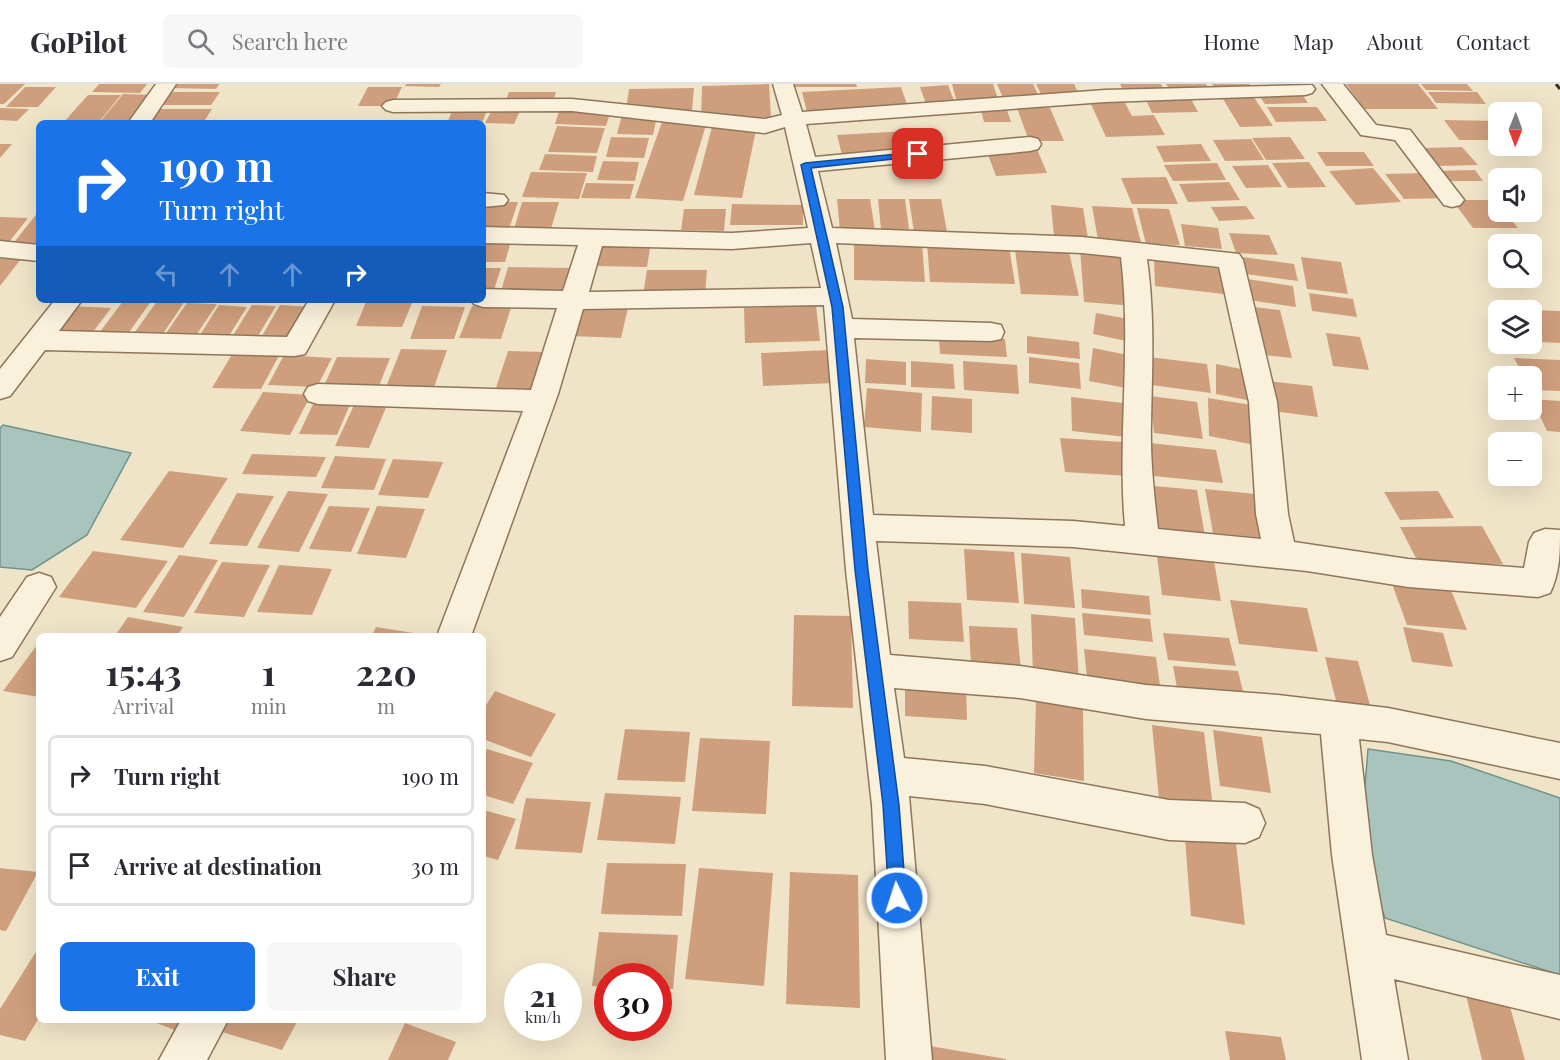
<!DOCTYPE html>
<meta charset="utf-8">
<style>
body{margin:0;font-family:"Playfair Display",serif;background:#f7f7f7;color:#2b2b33;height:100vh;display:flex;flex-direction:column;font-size:22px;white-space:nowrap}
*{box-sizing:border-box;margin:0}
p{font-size:20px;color:#7c7c81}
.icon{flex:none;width:33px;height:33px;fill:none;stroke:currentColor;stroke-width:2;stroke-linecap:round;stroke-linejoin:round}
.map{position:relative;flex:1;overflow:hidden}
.side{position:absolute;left:36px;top:549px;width:450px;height:390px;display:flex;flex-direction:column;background:#fff;border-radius:9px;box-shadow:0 6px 24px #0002}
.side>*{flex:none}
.top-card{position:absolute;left:36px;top:36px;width:450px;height:183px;border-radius:9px;box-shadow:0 6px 24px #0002;background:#1a73e8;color:#fff;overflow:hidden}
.needle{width:39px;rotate:181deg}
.tools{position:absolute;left:1488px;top:18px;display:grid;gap:12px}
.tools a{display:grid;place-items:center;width:54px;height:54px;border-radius:9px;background:#fff;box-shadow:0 6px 24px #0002;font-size:30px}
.speed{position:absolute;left:504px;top:879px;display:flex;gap:12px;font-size:30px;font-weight:700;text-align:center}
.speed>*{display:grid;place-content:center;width:78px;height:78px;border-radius:50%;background:#fff;box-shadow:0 6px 24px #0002;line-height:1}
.speed small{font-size:15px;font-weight:400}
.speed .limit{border:9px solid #d22;background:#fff;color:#111}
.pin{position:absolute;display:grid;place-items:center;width:51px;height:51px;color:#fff;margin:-26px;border-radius:12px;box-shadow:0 3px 9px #0006}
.me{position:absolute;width:66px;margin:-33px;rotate:356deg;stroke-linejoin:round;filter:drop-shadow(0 0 4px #0008)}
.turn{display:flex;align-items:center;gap:21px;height:126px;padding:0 24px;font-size:27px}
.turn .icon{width:78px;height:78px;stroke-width:2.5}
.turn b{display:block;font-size:42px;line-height:51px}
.lanes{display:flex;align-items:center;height:57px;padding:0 24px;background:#0003;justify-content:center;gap:30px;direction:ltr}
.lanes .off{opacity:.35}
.eta{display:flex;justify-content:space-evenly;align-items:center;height:102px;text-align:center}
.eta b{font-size:36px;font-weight:700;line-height:42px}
.action{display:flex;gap:12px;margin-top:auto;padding:12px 24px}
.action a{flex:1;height:69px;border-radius:9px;background:#1a73e8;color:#fff;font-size:24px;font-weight:700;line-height:69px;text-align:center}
.action a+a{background:#f7f7f7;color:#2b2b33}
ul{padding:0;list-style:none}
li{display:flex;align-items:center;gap:18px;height:81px;margin:0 12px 9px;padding:0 12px;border:3px solid #e1e1e2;border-radius:9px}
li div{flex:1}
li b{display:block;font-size:22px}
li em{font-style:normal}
header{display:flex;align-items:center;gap:36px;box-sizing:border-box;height:84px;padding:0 30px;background:#fff;border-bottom:2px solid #e1e1e2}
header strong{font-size:28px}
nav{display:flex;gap:33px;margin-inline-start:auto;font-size:21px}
.search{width:420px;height:54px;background:#f7f7f7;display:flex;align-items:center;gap:15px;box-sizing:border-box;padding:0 21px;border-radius:9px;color:#7c7c81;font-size:22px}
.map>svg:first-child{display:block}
.water{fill:#a9c4bc;stroke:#6f938a;stroke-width:1.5}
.building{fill:#cf9f7d}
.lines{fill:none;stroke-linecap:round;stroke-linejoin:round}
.street-casing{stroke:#8d765c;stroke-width:3}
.street{fill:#faf1dc;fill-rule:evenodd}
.rail{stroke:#3d2e20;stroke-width:3;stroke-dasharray:8 8;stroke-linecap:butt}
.route{fill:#1a73e8;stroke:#114b97;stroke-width:1.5}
</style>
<header>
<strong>GoPilot</strong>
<div class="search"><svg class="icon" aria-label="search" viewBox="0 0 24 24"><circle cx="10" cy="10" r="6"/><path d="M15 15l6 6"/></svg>Search here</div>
<nav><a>Home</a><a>Map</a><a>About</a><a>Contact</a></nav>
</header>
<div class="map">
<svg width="1560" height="976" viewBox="0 0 1560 976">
<rect width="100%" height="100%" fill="#f0e4c8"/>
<path class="water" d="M3 341 131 369 87 451 32 486 0 483V344Z
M1368 665 1451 677 1560 714V891L1385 834 1360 763Z"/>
<path class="building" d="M0 0H25L4 20H0Z
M99 0H147L140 9 92 8Z
M172 0H219L216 5 169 4Z
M406 0H441L439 3 405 2Z
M769 0 771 33 701 35 702 2Z
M795 0H856L857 3H795Z
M952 0H993L999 18 957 19Z
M997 0H1033L1040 15 1004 16Z
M1036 0H1074L1080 12 1043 14Z
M1120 0H1161L1165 7 1124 8Z
M1166 0H1206L1209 5 1170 6Z
M1212 0H1250V2L1214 3Z
M1346 0H1418L1438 25H1364Z
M1421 0H1467L1473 7 1426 6Z
M948 1 955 19 926 20 920 3Z
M25 3H56L38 23H6Z
M368 3H402L393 22H358Z
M901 3 908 23 807 28 802 8Z
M694 4 692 26H626L629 5Z
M168 8H220L211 21H158Z
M509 8H556L553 17 506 16Z
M1428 8H1477L1486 20 1436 19Z
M1251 9 1273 42 1240 43 1220 10Z
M1301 9 1308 19 1265 20 1258 10Z
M123 10 156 11 134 39H99Z
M88 11H121L98 39H63Z
M1190 13 1198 28 1152 29 1145 14Z
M1124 17 1132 32 1154 31 1165 51 1106 53 1090 18Z
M1267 23H1317L1327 37 1276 38Z
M0 24 29 25 17 37 0 36Z
M560 24 611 26 606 42 555 40Z
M1017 24H1050L1064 57H1029Z
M156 25H212L203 39H145Z
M453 25 487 26 482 39H447Z
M492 26 520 27 514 40 485 39Z
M981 26H1007L1011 38H984Z
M622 31 657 32 653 51 617 50Z
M1444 36 1498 37V56H1459Z
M662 38 706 41 683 117 635 114Z
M557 42 605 44 597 69 548 68Z
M712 43 756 46 742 114 694 111Z
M924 46 931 66 842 71 837 51Z
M611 53 649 54 644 74 606 73Z
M1290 53 1305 75 1266 76 1252 54Z
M1251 55 1264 76 1225 77 1213 56Z
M0 60H12L0 74Z
M1201 60 1211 77 1164 78 1156 62Z
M1462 63 1478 81 1438 82 1424 64Z
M1037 65 1047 89 996 92 987 68Z
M1317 68H1364L1374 82H1326Z
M545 70 597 72 593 88 539 86Z
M603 77 639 78 635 97 597 96Z
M1309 78 1326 103 1288 104 1272 79Z
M1217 79 1226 96 1173 97 1164 81Z
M1268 81 1282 103 1246 104 1232 82Z
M1373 84 1401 118 1356 121 1329 87Z
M1475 86 1483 97H1442L1433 87Z
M531 88 587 89 579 115 522 113Z
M1426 89 1446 114 1404 115 1385 90Z
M1166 93 1178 120H1132L1121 94Z
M1229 98 1240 116 1188 118 1179 100Z
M586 99 634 100 630 115 581 114Z
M837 115H870L875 146 840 147Z
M878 115H905L909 145H881Z
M909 115H941L947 148H914Z
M1452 116H1497L1498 128H1505L1518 144H1473Z
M483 118H518L509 145H483Z
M522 118H559L551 145H514Z
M732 120 803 121V141H730Z
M1051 121 1083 124 1088 154 1054 152Z
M1092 122 1132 124 1141 158 1098 156Z
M1246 122 1255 135 1219 137 1211 123Z
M1137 124 1169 125 1180 161 1146 160Z
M684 125H726L724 147 681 146Z
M39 127V162H11Z
M0 133 28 134 9 158 0 157Z
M1181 140 1218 144 1222 165 1185 162Z
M1229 149 1269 151 1278 171 1236 169Z
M483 156 511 157 505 178H483Z
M598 157 651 158 647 183 593 182Z
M854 158 922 159 925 198 854 196Z
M927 159 1009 162 1015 200 930 198Z
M1080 165 1128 169 1135 222 1084 218Z
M1015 166 1069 168 1079 212 1021 210Z
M1242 173 1294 180 1298 197 1245 190Z
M1301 173 1341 178 1348 210 1307 205Z
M0 175H21L0 202Z
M1154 176 1229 186 1232 211 1155 202Z
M508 183 572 184 567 208 501 207Z
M483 184H501L494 206H483Z
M647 186H707L705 211H643Z
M1247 195 1293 202 1296 223 1249 216Z
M1309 209 1353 215 1357 233 1312 227Z
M124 216H152L127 251 99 249Z
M158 216 185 217 160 254 132 252Z
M366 218 412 219 402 243 356 242Z
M187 219 217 220 195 253 164 252Z
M219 221 247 223 227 255 198 254Z
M252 221 276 222 255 257 230 256Z
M280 221 313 223 293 259 259 257Z
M816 221 820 257 745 259 744 224Z
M71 222 111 224 93 248 53 246Z
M422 222 465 223 454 255H410Z
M472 222 511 224 501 255 459 254Z
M578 222 628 224 621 254 571 252Z
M1253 223 1280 226 1292 274 1263 271Z
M1532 226 1560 227V259L1540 258 1532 244Z
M1096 229 1129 235 1126 257 1093 250Z
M1326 249 1360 253 1369 286 1333 282Z
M1027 252 1079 258 1080 275 1027 269Z
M939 253 1005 255 1007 273 940 270Z
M1093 264 1128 271 1126 304 1089 297Z
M401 265 447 266 432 309 384 308Z
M829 266 834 299 763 302 761 269Z
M234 267 281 268 261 305 212 304Z
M508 267 545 268 534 305 496 304Z
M284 271 332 274 317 303 268 301Z
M337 273 390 274 377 307 322 306Z
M1029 273 1079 279 1081 305 1029 299Z
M1149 273 1207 280 1211 309 1151 301Z
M1514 274 1560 276V307L1532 306V292H1524Z
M866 275 906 278V301L865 299Z
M911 277 953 280 955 305 911 303Z
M963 277 1017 281 1019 310 964 306Z
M1216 280 1251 287 1257 318 1216 310Z
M1268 297 1312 302 1318 333 1273 327Z
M867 304 922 309 921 348 864 343Z
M263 308 311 311 290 351 240 347Z
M932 312 972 315V349L931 346Z
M1150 312 1197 318 1203 355 1154 349Z
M1071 313 1123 319 1126 353 1072 347Z
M1208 314 1258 322 1260 362 1209 352Z
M1532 315 1560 317V348L1547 347Z
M315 316H352L337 351 299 350Z
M355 319 387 321 369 364 335 362Z
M1060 354 1122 358 1129 392 1065 388Z
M1150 359 1216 366 1223 399 1154 392Z
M252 370 326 373 316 393 242 390Z
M335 372 386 375 374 406 321 404Z
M393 375 443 378 428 414 378 411Z
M169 387 228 394 183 464 120 456Z
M1144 401 1197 406 1205 452 1150 447Z
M1205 405 1256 410 1266 454 1213 449Z
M288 407 328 410 299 468 257 464Z
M1438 407 1454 434 1400 436 1384 408Z
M237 409 274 412 247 462 209 460Z
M329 422 370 424 351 468 309 465Z
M377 422 425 425 406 474 357 470Z
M1482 442 1503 480H1419L1400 443Z
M964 465 1014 468 1019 519 967 516Z
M93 467 168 477 136 524 59 513Z
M1021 469 1070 473 1075 524 1024 520Z
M179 471 218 476 184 533 143 528Z
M1157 472 1214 477 1221 517 1162 511Z
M222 478 270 481 244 533 194 529Z
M279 481 332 485 312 531 257 528Z
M1391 497 1449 501 1467 546 1407 541Z
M1081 505 1149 512 1151 531 1082 524Z
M1230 516 1307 524 1318 568 1239 560Z
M908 517 961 519 964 558 909 555Z
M1082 529 1150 535 1153 558 1084 551Z
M1031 530 1075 534 1079 597 1033 592Z
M794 531 851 532 853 624 792 622Z
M128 533 183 543 177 552H115Z
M969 542 1017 544 1021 587 971 584Z
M376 543 426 551V552H372Z
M1403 543 1443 549 1453 583 1412 578Z
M1163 549 1229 554 1236 582 1168 576Z
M37 561 39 613 3 607Z
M1084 565 1156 573 1161 609 1088 602Z
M1325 573 1358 577 1371 625 1337 621Z
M1173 582 1238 587 1247 624 1180 620Z
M905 596 966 600 967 636 905 632Z
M495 607 556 630 531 673 483 655V626Z
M1036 616 1083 623 1084 697 1034 689Z
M1152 641 1204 648 1213 723 1159 715Z
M625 645 690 648 685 698 617 696Z
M1213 646 1262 653 1271 709 1220 702Z
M700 654 770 657 766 730 692 727Z
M483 664 533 679 513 720 483 711Z
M605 709 681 713 675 760 597 756Z
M526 714 591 718 582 769 515 765Z
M483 726 516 735 498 776 483 772Z
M1184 742 1235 750 1245 841 1191 832Z
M607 779 686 780 682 832 601 830Z
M0 784 38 788 6 847 0 846Z
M699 784 773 789 764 902 685 895Z
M790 788 858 791 860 924 786 920Z
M599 848 678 851 673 905H658V892H608V903L592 902Z
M39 863V934L25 957 0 951V925Z
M1463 899 1505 905 1525 976H1482Z
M149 936H203L193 953Z
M216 936H298L282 966 212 945Z
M405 939 456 958 448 976H388Z
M1225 947 1281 953 1286 976H1230Z
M924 961 1006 975V976H924Z"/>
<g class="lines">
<g class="street-casing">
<path id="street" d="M156 0H176L150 39H128Z
M773 0H793L802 28 1105 6 1312 1 1315 5 1312 9 1305 11 1105 18 806 40 815 73 1030 53 1038 55 1041 60 1038 65 1030 67 818 87 832 144 1082 153 1239 170 1243 176 1277 318 1288 430 1294 458 1408 475 1524 484 1529 458 1534 449 1545 445 1560 446C1560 468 1560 489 1550 509L1538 513 1408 503 1307 487 1073 463 876 457 890 571 1020 582 1146 601 1278 611 1388 624 1560 659V695L1388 658 1359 655 1372 771 1386 851 1560 891V935L1394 895 1408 976H1362L1332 771 1321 650 1146 635 1020 614 894 604 904 674 985 682 1169 716 1245 719 1259 725 1265 739 1259 753 1245 759 1169 756 985 720 909 712 932 976H886L872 721 846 486 824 221 583 225 558 310 471 552H437L523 327 318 320 308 317 304 310 308 303 318 300 531 306 557 224 483 223 474 220 471 216H483V205L563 207 578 161 483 159V143L732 149 808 144 785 43 765 49 572 27 393 28 386 26 382 22 386 18 393 16 572 15 765 35 782 31ZM811 159 821 204 589 208 602 162 732 165ZM836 159 1082 169 1121 173C1132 263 1117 352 1125 442L1073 437 873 431 854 254 991 257 1001 255 1004 248 1001 241 991 239 852 235ZM1147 175 1219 183 1249 318 1256 430 1261 455 1158 445C1154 410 1150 375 1151 340 1152 282 1155 233 1147 175Z
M1322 0H1343L1376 41 1410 46 1464 116 1460 121 1452 123 1444 121 1395 56 1361 51Z
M483 109 504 111 508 116 504 121 483 123Z
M0 157 39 161V177L0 173Z
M55 216H82L59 247 287 253 309 216H335L305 270 295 272 45 266 10 312 0 315V285Z
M39 489 51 493 56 503 12 573 0 577V533L27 493Z
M181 936H228L207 976H159Z"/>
</g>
<use href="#street" class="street"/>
<path class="rail" d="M1556 0 1560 5"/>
</g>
<path class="route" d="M918 68 923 70 921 72 811 84 843 223 868 486 899 721 906 814 903 820 897 822 891 820 889 814 883 721 855 486 832 223 801 81 805 79Z"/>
</svg>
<div class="tools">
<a><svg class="needle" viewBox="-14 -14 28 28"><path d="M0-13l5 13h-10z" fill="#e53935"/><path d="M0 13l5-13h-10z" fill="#7c7c81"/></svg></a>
<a><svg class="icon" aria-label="sound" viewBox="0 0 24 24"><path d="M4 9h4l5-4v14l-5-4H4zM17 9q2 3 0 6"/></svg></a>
<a><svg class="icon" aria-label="search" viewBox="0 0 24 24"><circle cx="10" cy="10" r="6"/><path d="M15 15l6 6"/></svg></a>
<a><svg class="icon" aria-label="layers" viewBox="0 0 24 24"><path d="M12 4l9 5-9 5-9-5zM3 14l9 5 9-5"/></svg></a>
<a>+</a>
<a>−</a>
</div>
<div class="speed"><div>21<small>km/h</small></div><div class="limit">30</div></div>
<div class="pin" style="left:918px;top:70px;background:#d93025"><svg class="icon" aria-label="arrive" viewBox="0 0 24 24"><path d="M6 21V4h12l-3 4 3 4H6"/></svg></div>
<svg class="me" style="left:897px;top:814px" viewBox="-20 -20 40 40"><circle r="17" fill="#1a73e8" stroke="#fff" stroke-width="3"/><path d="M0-11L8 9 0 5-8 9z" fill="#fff"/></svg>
<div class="top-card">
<div class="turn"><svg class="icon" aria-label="right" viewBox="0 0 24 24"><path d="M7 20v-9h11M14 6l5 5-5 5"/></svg><div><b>190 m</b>Turn right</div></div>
<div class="lanes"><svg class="icon off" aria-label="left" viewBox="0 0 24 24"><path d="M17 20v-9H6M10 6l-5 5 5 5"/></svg><svg class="icon off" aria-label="ahead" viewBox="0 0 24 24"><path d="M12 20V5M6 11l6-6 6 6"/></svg><svg class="icon off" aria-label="ahead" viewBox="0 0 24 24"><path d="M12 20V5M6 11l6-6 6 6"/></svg><svg class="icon" aria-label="right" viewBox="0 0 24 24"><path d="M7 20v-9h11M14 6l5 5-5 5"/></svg></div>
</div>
<section class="side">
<div class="eta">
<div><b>15:43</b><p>Arrival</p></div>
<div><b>1</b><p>min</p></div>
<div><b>220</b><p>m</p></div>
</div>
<ul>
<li><svg class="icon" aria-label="right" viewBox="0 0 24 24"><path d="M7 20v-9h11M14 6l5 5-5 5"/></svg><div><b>Turn right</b></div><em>190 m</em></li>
<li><svg class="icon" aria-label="arrive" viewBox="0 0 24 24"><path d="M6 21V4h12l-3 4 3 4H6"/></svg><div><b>Arrive at destination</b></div><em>30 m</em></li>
</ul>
<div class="action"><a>Exit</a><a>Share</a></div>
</section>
</div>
